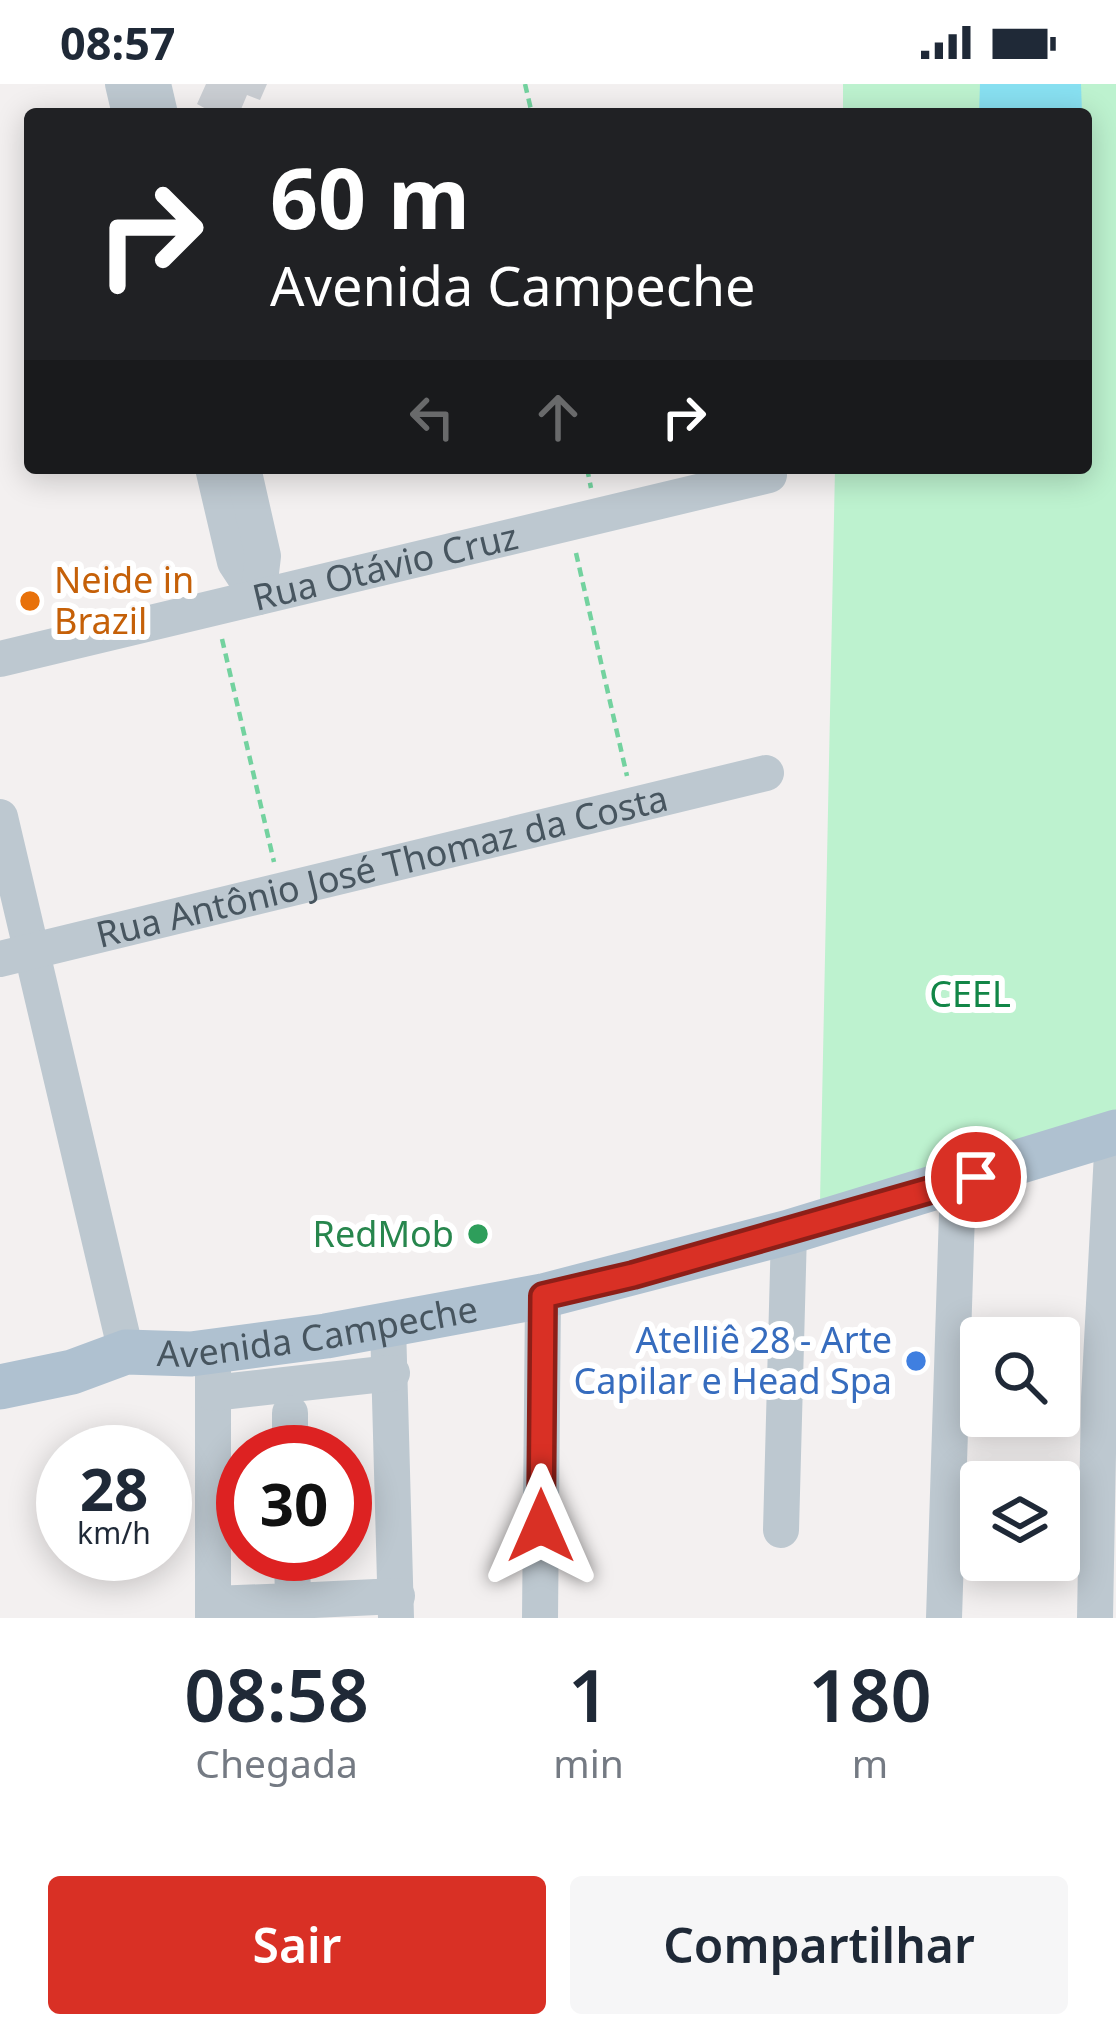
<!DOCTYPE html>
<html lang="pt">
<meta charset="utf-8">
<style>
body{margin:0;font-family:"Noto Sans",sans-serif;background:#f6f6f7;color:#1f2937;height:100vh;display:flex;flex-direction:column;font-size:45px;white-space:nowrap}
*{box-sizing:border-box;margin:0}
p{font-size:39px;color:#747a83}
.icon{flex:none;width:66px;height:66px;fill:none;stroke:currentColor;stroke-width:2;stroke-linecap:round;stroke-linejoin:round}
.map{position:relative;height:1534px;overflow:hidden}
.details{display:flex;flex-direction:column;background:#fff;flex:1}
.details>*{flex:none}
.banner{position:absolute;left:24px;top:24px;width:1068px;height:366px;border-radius:12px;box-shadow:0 6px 30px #0003;background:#202124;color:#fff;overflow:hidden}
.controls{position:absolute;left:960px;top:1233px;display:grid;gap:24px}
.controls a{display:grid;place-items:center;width:120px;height:120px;border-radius:12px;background:#fff;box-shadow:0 6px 30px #0003;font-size:60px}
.speed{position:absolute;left:36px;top:1341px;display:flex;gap:24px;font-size:60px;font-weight:700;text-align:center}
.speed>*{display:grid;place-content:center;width:156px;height:156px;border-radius:50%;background:#fff;box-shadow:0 6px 30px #0003;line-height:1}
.speed small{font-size:30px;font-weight:400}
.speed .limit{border:18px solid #d22;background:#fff;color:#111}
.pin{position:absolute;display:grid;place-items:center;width:102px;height:102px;color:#fff;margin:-51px;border:6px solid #fff;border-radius:50%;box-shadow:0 3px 12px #0007}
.me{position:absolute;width:132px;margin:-66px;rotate:0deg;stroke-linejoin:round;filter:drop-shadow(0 0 9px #0008)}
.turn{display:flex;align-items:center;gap:42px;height:252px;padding:0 48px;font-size:54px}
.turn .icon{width:156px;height:156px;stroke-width:2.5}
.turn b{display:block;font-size:84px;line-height:102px}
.lanes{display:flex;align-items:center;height:114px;padding:0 48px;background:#0003;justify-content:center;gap:60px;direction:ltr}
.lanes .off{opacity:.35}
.eta{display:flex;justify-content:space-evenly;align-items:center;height:204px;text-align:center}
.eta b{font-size:72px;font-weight:600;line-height:84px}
.action{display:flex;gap:24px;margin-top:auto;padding:24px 48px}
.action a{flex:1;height:138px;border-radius:12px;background:#d93025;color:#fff;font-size:48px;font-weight:600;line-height:138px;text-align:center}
.action a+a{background:#f6f6f7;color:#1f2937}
.status{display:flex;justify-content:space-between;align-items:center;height:84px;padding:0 60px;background:#fff;direction:ltr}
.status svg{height:33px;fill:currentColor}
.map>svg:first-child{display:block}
.green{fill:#bdf2cf}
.water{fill:#88e0f1}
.building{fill:#caced3}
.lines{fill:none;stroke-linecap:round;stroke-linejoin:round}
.path{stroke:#73d29f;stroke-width:4.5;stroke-dasharray:9 6;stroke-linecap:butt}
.minor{stroke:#bdc8d0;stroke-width:36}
.major{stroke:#afc1d0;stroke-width:45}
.route-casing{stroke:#8d1f18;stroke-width:30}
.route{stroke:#d93025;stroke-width:21}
.food-dot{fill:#e8710a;stroke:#fff;stroke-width:4.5}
.leisure-dot{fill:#2e9e5b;stroke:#fff;stroke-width:4.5}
.shop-dot{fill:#3f7fe0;stroke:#fff;stroke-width:4.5}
.labels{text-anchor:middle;stroke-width:12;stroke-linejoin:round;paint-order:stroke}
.street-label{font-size:36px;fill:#47555f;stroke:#fff}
.food-label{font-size:36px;fill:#c56008;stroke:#fff;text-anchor:start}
.park-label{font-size:36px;fill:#128647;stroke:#fff}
.leisure-label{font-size:36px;fill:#27864d;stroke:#fff;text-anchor:end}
.shop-label{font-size:36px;fill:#366cbe;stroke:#fff;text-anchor:end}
</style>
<div class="status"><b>08:57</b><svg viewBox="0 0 49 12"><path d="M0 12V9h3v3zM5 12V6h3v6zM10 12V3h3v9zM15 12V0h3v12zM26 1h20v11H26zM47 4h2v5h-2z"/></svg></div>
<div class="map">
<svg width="1116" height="1534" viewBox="0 0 1116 1534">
<rect width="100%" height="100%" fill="#f3f0f0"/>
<path class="green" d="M843 0H1116V1028L820 1118 835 384H1086V30H843Z"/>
<path class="water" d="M980 0H1081L1082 30H979Z"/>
<path class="building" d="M206 0H267L260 16 247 11 239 30H206L208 26 197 20Z"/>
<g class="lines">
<path class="path" d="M525 0 532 30
M587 384 591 404
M576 469 627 692
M222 555 274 778"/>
<g class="minor">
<path d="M123 0 130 30"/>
<path d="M153 0 160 30"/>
<path d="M213 384 235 478 258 513"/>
<path d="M243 384 263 472 258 513"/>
<path id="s1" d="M0 575 769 391"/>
<path d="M0 733 126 1268"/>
<path id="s2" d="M0 875 766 689"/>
<path d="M388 1241 396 1534"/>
<path d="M213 1267V1534"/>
<path d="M213 1309 392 1289"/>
<path d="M290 1329V1368"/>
<path d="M781 1446 789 1148"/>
<path d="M292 1470 293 1517 397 1512"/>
<path d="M213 1520 293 1517V1534"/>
<path d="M540 1534 543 1212"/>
<path d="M944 1534 958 1098"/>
<path d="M1095 1534 1099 1314 1113 1050"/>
</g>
<path class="major" id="s3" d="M0 1303 72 1288 126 1268 191 1270 326 1252 543 1212 789 1148 1116 1048"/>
</g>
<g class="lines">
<g class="route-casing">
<path id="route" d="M541 1442 543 1212 633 1191 976 1093"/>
</g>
<use href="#route" class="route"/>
</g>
<circle class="food-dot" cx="30" cy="517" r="12"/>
<circle class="leisure-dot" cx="478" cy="1150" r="12"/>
<circle class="shop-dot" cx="916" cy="1277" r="12"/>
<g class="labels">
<g class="street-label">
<text dy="13" stroke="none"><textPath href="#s1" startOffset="396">Rua Otávio Cruz</textPath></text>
<text dy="13" stroke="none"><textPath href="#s2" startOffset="393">Rua Antônio José Thomaz da Costa</textPath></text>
<text dy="13" stroke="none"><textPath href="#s3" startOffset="324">Avenida Campeche</textPath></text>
</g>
<g class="food-label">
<text x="54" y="509">Neide in<tspan x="54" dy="41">Brazil</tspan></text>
</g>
<g class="park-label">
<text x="970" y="923">CEEL</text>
</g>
<g class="leisure-label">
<text x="454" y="1163">RedMob</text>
</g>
<g class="shop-label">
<text x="892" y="1269">Atelliê 28 - Arte<tspan x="892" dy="41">Capilar e Head Spa</tspan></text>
</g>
</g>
</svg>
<div class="controls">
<a><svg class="icon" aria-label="search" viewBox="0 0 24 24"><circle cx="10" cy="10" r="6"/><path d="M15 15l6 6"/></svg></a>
<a><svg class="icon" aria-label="layers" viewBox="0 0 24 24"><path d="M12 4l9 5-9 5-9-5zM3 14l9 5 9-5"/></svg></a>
</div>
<div class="speed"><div>28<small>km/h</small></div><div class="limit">30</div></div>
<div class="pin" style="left:976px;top:1093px;background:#d93025"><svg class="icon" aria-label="arrive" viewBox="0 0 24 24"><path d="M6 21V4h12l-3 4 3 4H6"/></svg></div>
<svg class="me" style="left:541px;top:1442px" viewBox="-20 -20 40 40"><path d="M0-17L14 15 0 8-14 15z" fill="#d93025" stroke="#fff" stroke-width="4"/></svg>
<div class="banner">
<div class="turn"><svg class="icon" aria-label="right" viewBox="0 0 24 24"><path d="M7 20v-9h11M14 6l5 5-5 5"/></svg><div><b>60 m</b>Avenida Campeche</div></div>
<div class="lanes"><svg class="icon off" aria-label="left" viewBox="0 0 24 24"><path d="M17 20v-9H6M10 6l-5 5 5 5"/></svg><svg class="icon off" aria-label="ahead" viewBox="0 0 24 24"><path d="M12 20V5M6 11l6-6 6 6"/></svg><svg class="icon" aria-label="right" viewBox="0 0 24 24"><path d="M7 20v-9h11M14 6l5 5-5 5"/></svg></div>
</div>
</div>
<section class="details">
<div class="eta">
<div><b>08:58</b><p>Chegada</p></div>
<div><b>1</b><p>min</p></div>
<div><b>180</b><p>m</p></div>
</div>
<div class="action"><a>Sair</a><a>Compartilhar</a></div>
</section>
